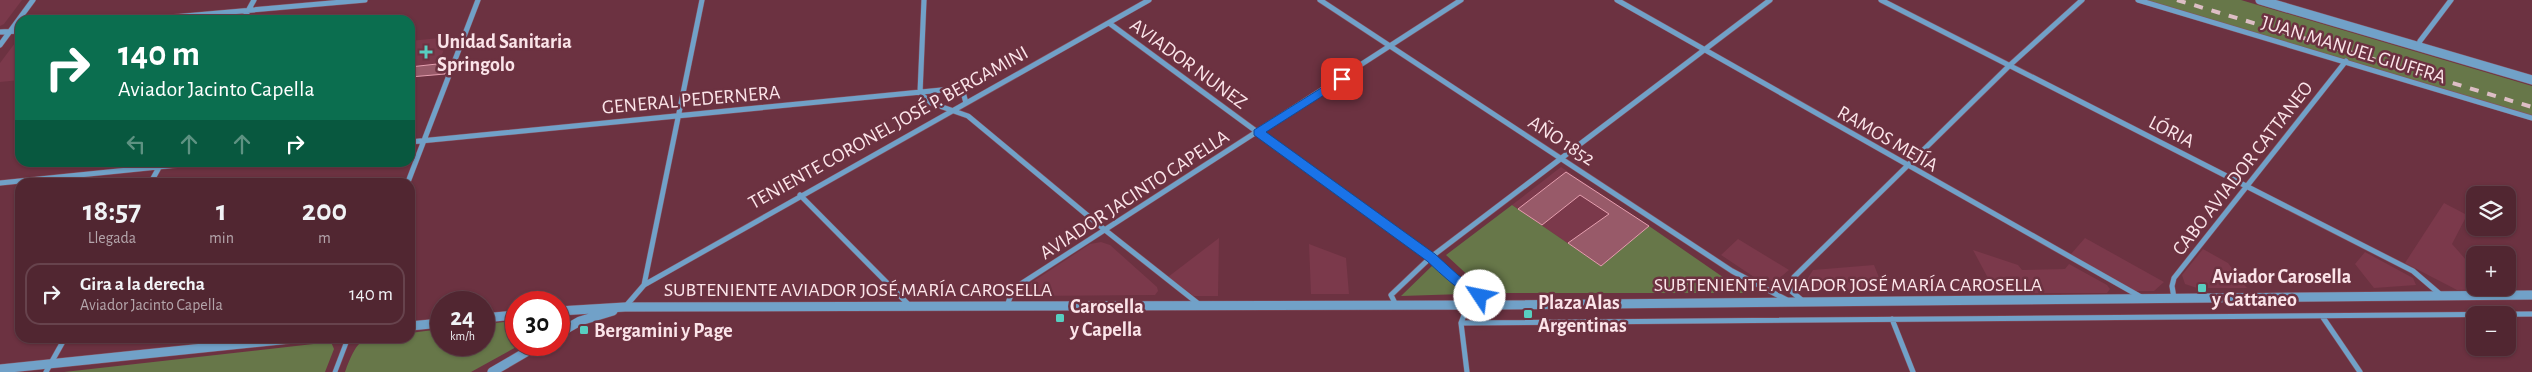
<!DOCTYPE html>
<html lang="es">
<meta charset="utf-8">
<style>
body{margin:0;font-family:"Alegreya Sans",sans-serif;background:#5b323d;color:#f1f3f6;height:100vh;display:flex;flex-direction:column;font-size:19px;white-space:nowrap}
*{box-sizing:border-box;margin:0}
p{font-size:16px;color:#b4a5ab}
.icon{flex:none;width:28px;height:28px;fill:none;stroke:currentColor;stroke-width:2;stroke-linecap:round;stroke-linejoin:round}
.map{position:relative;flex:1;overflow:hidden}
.sheet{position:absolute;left:15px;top:178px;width:400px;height:165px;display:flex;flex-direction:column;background:#512631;border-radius:15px;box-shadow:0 1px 4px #0004,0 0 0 1px #67434d}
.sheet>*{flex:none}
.top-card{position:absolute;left:15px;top:15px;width:400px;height:152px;border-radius:15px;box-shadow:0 1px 4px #0004,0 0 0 1px #67434d;background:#0b6e4f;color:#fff;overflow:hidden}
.tools{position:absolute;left:2466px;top:186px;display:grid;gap:10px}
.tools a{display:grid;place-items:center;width:50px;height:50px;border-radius:10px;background:#512631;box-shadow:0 1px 4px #0004,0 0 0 1px #67434d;font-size:25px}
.speed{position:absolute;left:430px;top:291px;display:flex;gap:10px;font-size:25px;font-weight:700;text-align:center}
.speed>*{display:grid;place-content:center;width:65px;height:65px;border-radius:50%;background:#512631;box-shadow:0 1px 4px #0004,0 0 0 1px #67434d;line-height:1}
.speed small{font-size:12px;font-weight:400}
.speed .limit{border:8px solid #d22;background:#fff;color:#111}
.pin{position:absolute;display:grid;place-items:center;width:42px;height:42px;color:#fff;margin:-21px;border-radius:10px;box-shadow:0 2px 8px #0006}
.me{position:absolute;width:55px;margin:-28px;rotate:304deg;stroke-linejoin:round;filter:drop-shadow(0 0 4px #0008)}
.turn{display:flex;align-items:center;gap:18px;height:105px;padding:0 20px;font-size:22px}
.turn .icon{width:65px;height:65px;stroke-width:2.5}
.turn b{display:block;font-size:35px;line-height:42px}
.lanes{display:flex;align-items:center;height:48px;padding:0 20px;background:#0003;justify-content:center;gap:25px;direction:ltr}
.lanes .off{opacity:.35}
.eta{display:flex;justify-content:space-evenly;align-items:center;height:85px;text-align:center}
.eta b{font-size:30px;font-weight:700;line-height:35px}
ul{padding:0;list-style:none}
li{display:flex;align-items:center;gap:15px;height:62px;margin:0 10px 8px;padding:0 10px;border:2px solid #67434d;border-radius:15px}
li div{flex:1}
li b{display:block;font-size:19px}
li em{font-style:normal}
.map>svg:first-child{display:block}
.built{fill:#7b394b}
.green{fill:#677749}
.building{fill:#985a69;stroke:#e59faf}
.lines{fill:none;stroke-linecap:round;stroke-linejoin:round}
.pedestrian-casing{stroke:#86525f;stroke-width:5.5}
.minor-casing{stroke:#86525f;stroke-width:6}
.tertiary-casing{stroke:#86525f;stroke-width:10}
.pedestrian{stroke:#71a1c8;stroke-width:4.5}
.minor{stroke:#71a1c8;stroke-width:5}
.tertiary{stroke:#71a1c8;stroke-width:9}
.rail{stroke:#ddbec5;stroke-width:4;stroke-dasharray:9 9;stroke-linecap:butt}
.route{fill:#1a73e8;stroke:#114b97}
.poi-dot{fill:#58cec0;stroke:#6c3241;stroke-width:2}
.labels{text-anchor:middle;stroke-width:5;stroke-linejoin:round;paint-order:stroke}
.poi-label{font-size:20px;font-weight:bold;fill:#fbe4e9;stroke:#6c3241;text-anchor:start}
.street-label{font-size:20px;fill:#fbe4e9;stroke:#6c3241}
</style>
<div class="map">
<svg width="2532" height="372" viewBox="0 0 2532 372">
<rect width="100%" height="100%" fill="#6c3241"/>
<path class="built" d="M0 0H22L4 24 0 26Z
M449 37 438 64 410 67V41Z
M20 41V80L0 82V63L15 43Z
M1561 167 1649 226 1601 266 1512 205Z
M2444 203 2467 215 2452 244 2475 270V288L2492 289 2457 290 2405 263Z
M1219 238 1218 296H1194L1168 277Z
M2085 238 2164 282 2154 291H2135L2071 254Z
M1738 239 1789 270 1777 280 1760 281 1721 255Z
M1101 242 1110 245 1157 287 1158 291 1155 295 1027 296 1020 294V290L1090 244Z
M1309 244 1346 258 1349 294H1311Z
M2203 249 2228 263 2247 288H2197L2185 284 2182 275Z
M1973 250 2018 265 2022 270 2065 269 2069 264 2107 285 2110 289 2107 293H1996Z
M2365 252 2413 278 2416 285 2374 288 2355 264Z
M1874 265 1884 290H1813L1804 284 1813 270Z"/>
<path class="green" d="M2138 0H2241L2532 86V118Z
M1512 205 1601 266 1649 226 1746 293H1487L1446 255Z
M1433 265 1463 294 1401 296Z
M516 321V345H520L471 372H345C361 328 367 338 410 338V333L441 329V345H484V324Z
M331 342 334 349 325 372H64Z"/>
<path class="building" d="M446 63 445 74 410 77V67Z
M1566 172 1649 226 1601 266 1568 243 1609 214 1580 195 1542 225 1518 209Z"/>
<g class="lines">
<g class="pedestrian-casing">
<path id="pedestrian" d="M335 372 348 338"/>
</g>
<g class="minor-casing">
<path id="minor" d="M924 0 920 93 931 103 968 116 1105 230 1200 305
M1320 0 1732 271 1787 300
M1617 0 2141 297
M1881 0 2413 271 2441 295
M2138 0 2532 118
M139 20 365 0
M243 20 254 0
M1109 23 1490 303
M0 32 20 31
M0 45 33 0
M2418 47 2420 41 2451 0
M410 142 952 89 963 92 966 103
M151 182 162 162
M408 182 478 0
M0 183 207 162
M800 195 909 305
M644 285 1149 0
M2174 298 2172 286 2174 278 2346 61
M1804 302 1790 290 1794 277 2010 65 2082 0
M1396 305 1391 295 1431 257 1770 0
M1007 306 1013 289 1461 0
M625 307 644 285 702 0
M2322 316 2360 372
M1892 319 1913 372
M1461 323 2532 314
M46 372 65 338
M1467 372 1461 323 1468 305"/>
</g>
<g class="tertiary-casing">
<path id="tertiary" d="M2260 0 2532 80
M559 311 625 307 1493 305 2532 295
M484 318 516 315
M410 326 441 323
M559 333 580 321 613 311
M0 369 300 338
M492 372 538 345"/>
</g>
<use href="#pedestrian" class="pedestrian"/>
<use href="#minor" class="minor"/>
<use href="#tertiary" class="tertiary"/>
<path class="rail" d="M2177 0 2532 107"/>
</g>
<path class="route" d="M1342 75 1346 76V81L1266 132 1435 254 1458 275 1484 293 1486 296 1484 299C1471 304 1437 270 1427 261L1254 135V130Z"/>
<g class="poi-dot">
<path d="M423.5 44.5h5v5h5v5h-5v5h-5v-5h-5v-5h5z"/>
<rect x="2197" y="283" width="10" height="10" rx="2.5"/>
<rect x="1523" y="309" width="10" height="10" rx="2.5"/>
<rect x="1055" y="313" width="10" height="10" rx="2.5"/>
<rect x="579" y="325" width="10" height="10" rx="2.5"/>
</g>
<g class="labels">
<g class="poi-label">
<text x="437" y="48">Unidad Sanitaria<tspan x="437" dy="23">Springolo</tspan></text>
<text x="2212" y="283">Aviador Carosella<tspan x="2212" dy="23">y Cattaneo</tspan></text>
<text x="1538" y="309">Plaza Alas<tspan x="1538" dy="23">Argentinas</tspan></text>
<text x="1070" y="313">Carosella<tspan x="1070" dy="23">y Capella</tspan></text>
<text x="594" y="337">Bergamini y Page</text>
</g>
<g class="street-label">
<text transform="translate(2354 49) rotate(17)" y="7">JUAN MANUEL GIUFFRA</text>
<text transform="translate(1189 63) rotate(36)" y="7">AVIADOR NUNEZ</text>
<text transform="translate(691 99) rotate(-5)" y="7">GENERAL PEDERNERA</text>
<text transform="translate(888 127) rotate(-29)" y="7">TENIENTE CORONEL JOSÉ P. BERGAMINI</text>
<text transform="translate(2172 131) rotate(27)" y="7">LÓRIA</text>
<text transform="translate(1888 138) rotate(30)" y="7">RAMOS MEJÍA</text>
<text transform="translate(1562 140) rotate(33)" y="7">AÑO 1852</text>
<text transform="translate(2242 168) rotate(-52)" y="7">CABO AVIADOR CATTANEO</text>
<text transform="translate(1134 194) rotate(-33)" y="7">AVIADOR JACINTO CAPELLA</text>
<text x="1848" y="291">SUBTENIENTE AVIADOR JOSÉ MARÍA CAROSELLA</text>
<text x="858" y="296">SUBTENIENTE AVIADOR JOSÉ MARÍA CAROSELLA</text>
</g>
</g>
</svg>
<div class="tools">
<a><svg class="icon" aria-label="layers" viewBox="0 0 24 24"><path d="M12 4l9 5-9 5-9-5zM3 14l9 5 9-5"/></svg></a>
<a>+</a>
<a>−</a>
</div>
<div class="speed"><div>24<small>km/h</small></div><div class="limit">30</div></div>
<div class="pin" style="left:1342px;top:79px;background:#d93025"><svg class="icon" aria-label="arrive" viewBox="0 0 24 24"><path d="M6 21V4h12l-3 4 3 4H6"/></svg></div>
<svg class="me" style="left:1480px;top:296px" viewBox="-20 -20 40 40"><circle r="19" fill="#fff"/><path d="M0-13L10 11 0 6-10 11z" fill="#1a73e8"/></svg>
<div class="top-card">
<div class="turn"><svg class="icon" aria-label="right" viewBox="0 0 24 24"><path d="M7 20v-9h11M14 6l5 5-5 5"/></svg><div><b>140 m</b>Aviador Jacinto Capella</div></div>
<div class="lanes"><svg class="icon off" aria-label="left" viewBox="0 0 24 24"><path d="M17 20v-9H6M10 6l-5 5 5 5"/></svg><svg class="icon off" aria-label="ahead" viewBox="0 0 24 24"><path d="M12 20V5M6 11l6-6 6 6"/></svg><svg class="icon off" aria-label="ahead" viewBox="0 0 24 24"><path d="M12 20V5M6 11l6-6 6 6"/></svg><svg class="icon" aria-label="right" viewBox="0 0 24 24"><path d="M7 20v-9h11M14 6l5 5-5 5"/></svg></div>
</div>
<section class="sheet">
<div class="eta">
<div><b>18:57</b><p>Llegada</p></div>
<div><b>1</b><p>min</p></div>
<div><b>200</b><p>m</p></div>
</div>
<ul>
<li><svg class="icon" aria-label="right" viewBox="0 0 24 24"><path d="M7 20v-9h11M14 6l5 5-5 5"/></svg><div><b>Gira a la derecha</b><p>Aviador Jacinto Capella</p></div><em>140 m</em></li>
</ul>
</section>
</div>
